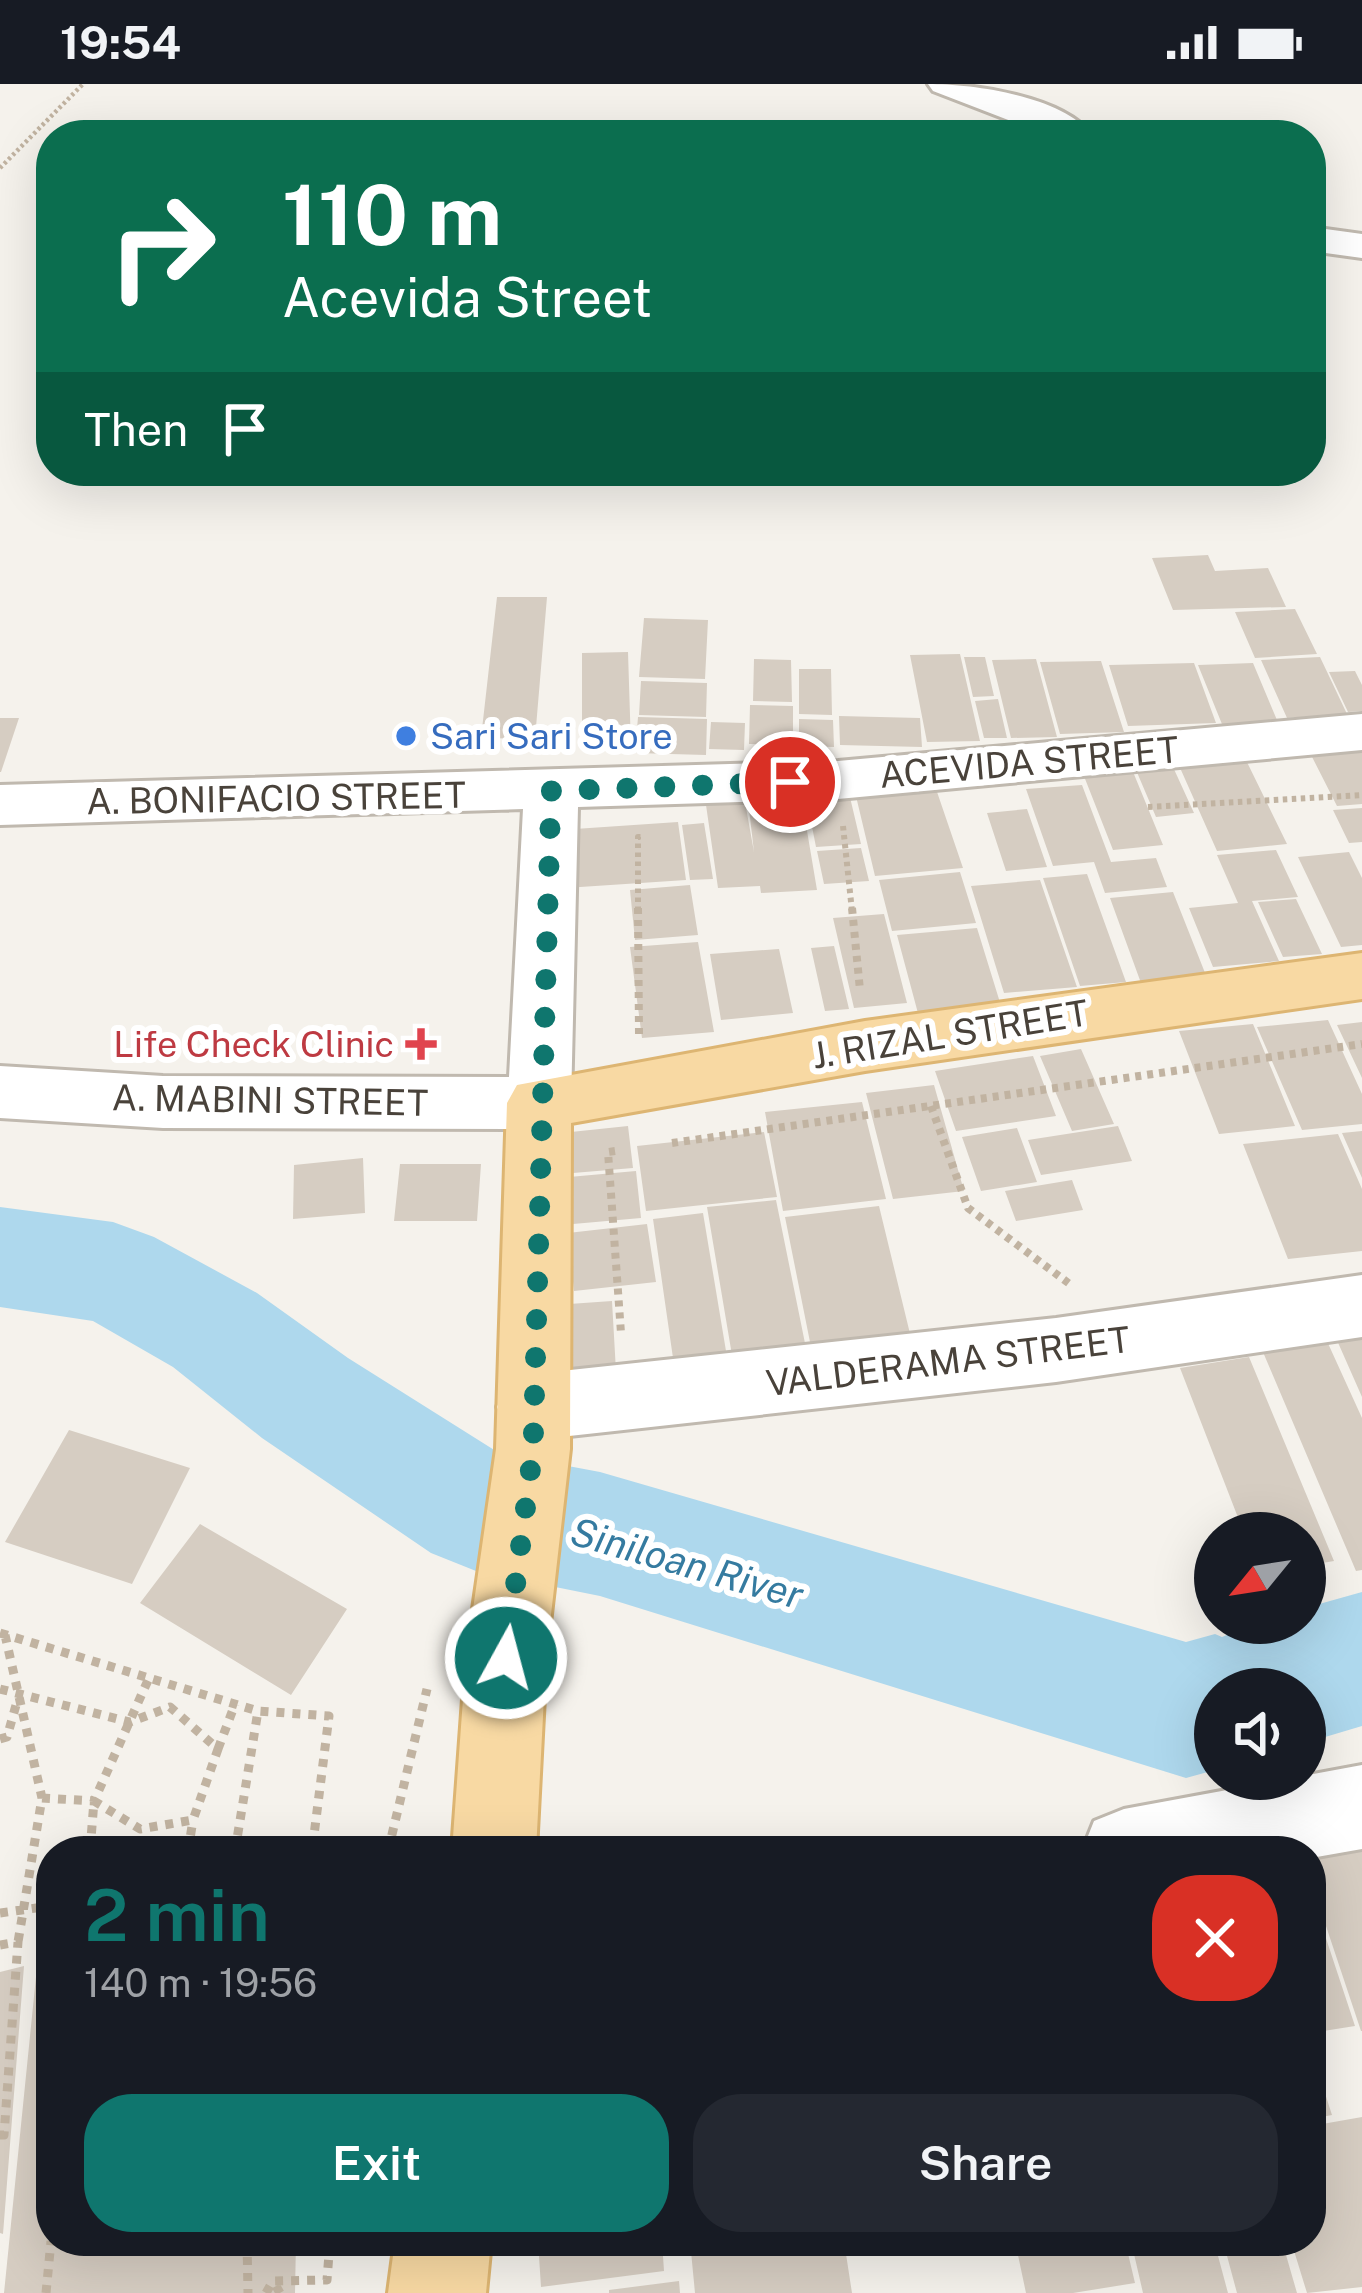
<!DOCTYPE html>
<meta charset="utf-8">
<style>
body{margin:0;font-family:"Public Sans",sans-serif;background:#242831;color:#f1f3f6;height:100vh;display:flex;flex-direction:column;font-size:45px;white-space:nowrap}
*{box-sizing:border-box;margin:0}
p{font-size:39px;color:#9ea1a6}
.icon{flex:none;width:66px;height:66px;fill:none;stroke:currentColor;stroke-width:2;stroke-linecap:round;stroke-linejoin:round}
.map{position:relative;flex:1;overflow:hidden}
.sheet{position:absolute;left:36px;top:1752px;width:1290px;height:420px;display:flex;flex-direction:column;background:#171b24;border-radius:48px;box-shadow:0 12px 48px #0002}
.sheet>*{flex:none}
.hud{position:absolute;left:36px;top:36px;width:1290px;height:366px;border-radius:48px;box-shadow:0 12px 48px #0002;background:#0b6e4f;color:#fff;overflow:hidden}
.needle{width:78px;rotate:240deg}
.tools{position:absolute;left:1194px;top:1428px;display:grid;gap:24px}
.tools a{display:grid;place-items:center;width:132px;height:132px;border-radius:50%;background:#171b24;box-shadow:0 12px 48px #0002;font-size:60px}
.pin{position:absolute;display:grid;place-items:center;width:102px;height:102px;color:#fff;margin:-51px;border:6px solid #fff;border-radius:50%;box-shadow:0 3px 12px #0007}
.me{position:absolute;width:132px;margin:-66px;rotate:7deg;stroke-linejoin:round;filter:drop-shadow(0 0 9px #0008)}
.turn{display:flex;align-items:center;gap:42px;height:252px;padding:0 48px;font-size:54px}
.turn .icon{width:156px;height:156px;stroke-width:2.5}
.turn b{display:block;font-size:84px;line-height:102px}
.then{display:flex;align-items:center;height:114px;padding:0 48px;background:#0003;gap:24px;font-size:45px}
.round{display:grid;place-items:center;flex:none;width:126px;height:126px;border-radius:48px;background:#242831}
.overview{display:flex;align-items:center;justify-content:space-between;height:204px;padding:0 48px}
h1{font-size:72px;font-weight:600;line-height:90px;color:#0f766e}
.cta{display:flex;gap:24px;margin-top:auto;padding:24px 48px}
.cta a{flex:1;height:138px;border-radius:48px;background:#0f766e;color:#fff;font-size:48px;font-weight:600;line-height:138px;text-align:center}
.cta a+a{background:#242831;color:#f1f3f6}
.status{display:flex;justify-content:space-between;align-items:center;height:84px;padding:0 60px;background:#171b24;direction:ltr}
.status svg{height:33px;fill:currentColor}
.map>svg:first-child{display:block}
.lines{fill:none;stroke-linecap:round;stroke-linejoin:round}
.river{fill:#aed8ed;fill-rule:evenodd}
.building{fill:#d6cdc2}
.minor-casing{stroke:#c0b9af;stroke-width:6}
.major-casing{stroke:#ddb572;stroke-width:6}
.path-far3{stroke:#c1b3a1;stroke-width:4.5;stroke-dasharray:3 3;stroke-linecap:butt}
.path-far2{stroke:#c1b3a1;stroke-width:6;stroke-dasharray:4.5 4.5;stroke-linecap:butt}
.path-far1{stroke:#c1b3a1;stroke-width:8;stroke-dasharray:6 6;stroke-linecap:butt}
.path{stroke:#c1b3a1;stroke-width:9;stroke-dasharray:8 8;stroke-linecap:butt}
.minor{fill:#fff;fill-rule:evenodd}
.major{fill:#f8d9a3;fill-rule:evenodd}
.route{stroke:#0f766e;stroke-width:21;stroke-dasharray:0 37.8}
.shop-dot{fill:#3f7fe0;stroke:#fff;stroke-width:4.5}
.health-dot{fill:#e0444e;stroke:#fff;stroke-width:4.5}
.labels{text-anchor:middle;stroke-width:12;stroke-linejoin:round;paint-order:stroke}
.shop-label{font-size:36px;fill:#366cbe;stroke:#fff;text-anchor:start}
.street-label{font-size:36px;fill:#49423a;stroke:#fff}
.health-label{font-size:36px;fill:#be3a42;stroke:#fff;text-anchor:end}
.water-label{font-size:39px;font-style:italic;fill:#357ba0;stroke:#fff}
</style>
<div class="status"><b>19:54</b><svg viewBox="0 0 49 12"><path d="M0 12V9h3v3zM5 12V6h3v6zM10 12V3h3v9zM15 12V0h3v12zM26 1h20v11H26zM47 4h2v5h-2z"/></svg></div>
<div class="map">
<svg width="1362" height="2209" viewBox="0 0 1362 2209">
<rect width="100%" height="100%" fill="#f5f2ec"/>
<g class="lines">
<path class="river" d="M0 1123 113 1138 154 1153 257 1209 348 1274 499 1369 600 1388 1186 1558 1215 1550 1222 1553 1256 1539H1305V1524L1362 1508V1642L1305 1659V1605H1215V1686L1186 1694 600 1512 476 1487 431 1469 262 1354 173 1283 93 1237 0 1223Z"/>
</g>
<path class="building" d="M1208 471 1215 487 1268 484 1286 523 1173 526 1152 474Z
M497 513H547L535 655 481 654Z
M1295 525 1317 570 1255 574 1235 528Z
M644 534 708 536 705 595 639 593Z
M628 568 631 663 582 665V569Z
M960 570 980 657 927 658 910 571Z
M964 573H985L994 612 973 613Z
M1320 573 1347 630 1287 634 1261 576Z
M754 575 791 576 792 618 753 617Z
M1036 575 1057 653 1011 654 992 576Z
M1101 577 1124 648 1060 650 1040 578Z
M1194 579 1216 639 1128 642 1109 581Z
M1253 579 1282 648 1226 650 1198 581Z
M799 585H831L832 631 799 630Z
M1355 587 1362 601V627L1348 628 1329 588Z
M641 597 707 599 706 633 639 631Z
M998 615 1007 654H984L975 617Z
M750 621 793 622V661L749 660Z
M839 632 920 634 922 663 840 661Z
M638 633 707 635 706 671 635 669Z
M0 634H19L1 688H0Z
M799 635 833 636 834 663 799 662Z
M711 638 745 639 744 666 709 665Z
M1362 661V720L1337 722 1308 665Z
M1244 672 1287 760 1217 767 1177 677Z
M1129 678 1163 761 1113 766 1080 682Z
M1173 683 1194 729 1156 733 1136 686Z
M1082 701 1111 778 1156 774 1167 803 1105 809 1094 778 1053 782 1026 705Z
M935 702 963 784 875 792 855 708Z
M849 709 861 760 816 763 806 712Z
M745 718 754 768 749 725 803 723 817 806 761 809 760 802 718 804 706 721Z
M1362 724V758L1349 759 1333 726Z
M1027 725 1047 783 1006 787 987 729Z
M678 738 686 796 565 804 560 746Z
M704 739 713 795 690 796 682 741Z
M861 764 869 797 824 800 817 767Z
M1276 766 1298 813 1252 817 1279 877 1213 883 1189 824 1238 819 1217 771Z
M1349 768 1362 794V861L1341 863 1298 773Z
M960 788 976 839 892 847 879 796Z
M1087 790 1126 898 1080 902 1043 794Z
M1040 796 1077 903 1004 909 971 802Z
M690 801 698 851 635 856 630 806Z
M1173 808 1211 904 1145 910 1110 814Z
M1296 815 1322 870 1283 873 1258 818Z
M884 830 907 919 854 924 833 834Z
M977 844 1002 925 919 933 897 851Z
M698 858 714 948 642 954 630 863Z
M834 862 849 925 825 927 811 864Z
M779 865 793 929 721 936 710 870Z
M1328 936 1362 1010V1040L1302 1046 1257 943Z
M1362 938V994L1337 941Z
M1253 940 1295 1042 1219 1050 1179 947Z
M1081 965 1114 1040 1072 1047 1040 972Z
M1033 972 1056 1032 956 1047 935 987Z
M934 1001 964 1107 893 1115 866 1009Z
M862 1018 886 1115 783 1127 765 1028Z
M628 1042 633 1084 573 1089 571 1048Z
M1118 1042 1132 1077 1041 1091 1028 1056Z
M1017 1044 1037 1098 981 1107 962 1053Z
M1362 1047V1094L1342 1049Z
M764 1048 777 1113 646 1127 637 1062Z
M1338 1050 1362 1105V1167L1288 1175 1243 1060Z
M363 1074 365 1129 293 1135 294 1081Z
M400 1080H481L477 1137H394Z
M636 1087 641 1134 573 1140 569 1093Z
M1072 1096 1083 1126 1016 1137 1005 1107Z
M776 1116 808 1274 734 1283 707 1123Z
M879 1122 913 1262 813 1273 785 1133Z
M703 1129 726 1267 673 1274 653 1135Z
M647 1140 656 1198 574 1207 568 1149Z
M612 1217 617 1305 557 1309 555 1221Z
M1362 1240V1313L1332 1245Z
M1321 1244 1362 1334V1486L1356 1487 1257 1254Z
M1249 1273 1334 1477 1305 1482V1449H1244L1180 1284Z
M69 1346 190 1384 132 1500 5 1458Z
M200 1440 347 1525 291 1611 140 1519Z
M1362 1765V1947H1361L1311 1797V1773Z
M1311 1812H1312L1355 1942 1311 1949Z
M51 1871V2157H296L295 2209H4L38 1873Z
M24 1882 3 2150 0 2149V1888Z
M1311 1966 1332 2031 1311 2035Z
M1362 2033V2203L1307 2209 1291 2157H1311V2042Z
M538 2157H662L664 2187 541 2203Z
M690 2157H844L852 2209H695Z
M1015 2157H1125L1135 2199 1073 2209H1026Z
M1131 2157H1214L1228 2209H1143Z
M1223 2157H1282L1297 2209H1237Z
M679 2197 680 2209H609V2206Z"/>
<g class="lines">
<g class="minor-casing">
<path id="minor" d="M928 0C973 0 1063 12 1092 51H1047L933 7Z
M1311 143 1362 150V174L1311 167Z
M1362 630V666L838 715 578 723 571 1019 561 1037 539 1045 163 1044 0 1034V982L163 992 509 993 523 725 0 741V701L838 677Z
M1362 1191V1253L1056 1298 533 1356 507 1347 497 1323 507 1299 533 1290 1056 1234Z
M1362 1681V1765L1311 1774V1767H1082L1094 1737 1124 1725Z"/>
</g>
<g class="major-casing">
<path id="major" d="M1362 869V915L865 987 571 1039 570 1365 546 1574 536 1767H452L466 1574 496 1365 507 1019 517 1001 865 937Z
M395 2157H491L486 2209H388Z"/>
</g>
<path class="path-far3" d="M0 84 83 0"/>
<path class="path-far2" d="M1148 723 1362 711
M843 742 852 827
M638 827V753H642"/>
<path class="path-far1" d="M638 824 639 950
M852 824 860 906
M931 1022 968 1124 1071 1201
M672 1059 1362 960
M615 1067 608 1068 621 1249"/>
<path class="path" d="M0 1549 258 1627 329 1632 312 1767
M5 1551 42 1714 18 1858
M0 1605 130 1638 170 1623 218 1665 193 1736 140 1745 94 1717 90 1767
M0 1655 7 1653 18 1614
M218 1665 235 1620
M42 1714 94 1717 149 1594
M188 1767 193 1736
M235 1767 258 1627
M388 1767 427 1605
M0 1829 51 1822
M0 1861 18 1858 4 2051H0
M247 2157 248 2209
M46 2209 51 2157
M266 2209 273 2197
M280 2209 273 2197 327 2196 330 2157"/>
<use href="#minor" class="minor"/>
<use href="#major" class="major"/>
</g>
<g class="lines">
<path class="route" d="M506 1574 533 1366 551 707 790 698"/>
</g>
<circle class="shop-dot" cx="406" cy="652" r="12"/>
<path class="health-dot" d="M415 942h12v12h12v12h-12v12h-12v-12h-12v-12h12z"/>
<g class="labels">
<g class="shop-label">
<text x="430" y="665">Sari Sari Store</text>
</g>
<g class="street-label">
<text transform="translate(1029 678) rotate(-5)" y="13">ACEVIDA STREET</text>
<text transform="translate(276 714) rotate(-1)" y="13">A. BONIFACIO STREET</text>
<text transform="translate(950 950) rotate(-9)" y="13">J. RIZAL STREET</text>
<text transform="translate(270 1016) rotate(1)" y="13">A. MABINI STREET</text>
<text transform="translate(948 1277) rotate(-7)" y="13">VALDERAMA STREET</text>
</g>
<g class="health-label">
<text x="394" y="973">Life Check Clinic</text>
</g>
<g class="water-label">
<text transform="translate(687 1479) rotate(16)" y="14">Siniloan River</text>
</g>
</g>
</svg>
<div class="tools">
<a><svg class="needle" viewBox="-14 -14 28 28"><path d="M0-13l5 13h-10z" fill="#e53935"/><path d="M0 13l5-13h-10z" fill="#9ea1a6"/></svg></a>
<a><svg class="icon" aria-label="sound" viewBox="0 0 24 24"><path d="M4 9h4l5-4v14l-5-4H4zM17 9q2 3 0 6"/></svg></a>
</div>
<div class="pin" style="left:790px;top:698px;background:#d93025"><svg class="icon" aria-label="arrive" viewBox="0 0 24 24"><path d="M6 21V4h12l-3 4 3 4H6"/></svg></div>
<svg class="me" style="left:506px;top:1574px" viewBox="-20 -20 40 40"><circle r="17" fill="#0f766e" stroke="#fff" stroke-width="3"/><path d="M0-11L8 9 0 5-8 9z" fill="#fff"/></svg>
<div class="hud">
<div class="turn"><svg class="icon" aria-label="right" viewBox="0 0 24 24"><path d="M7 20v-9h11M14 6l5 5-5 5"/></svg><div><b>110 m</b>Acevida Street</div></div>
<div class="then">Then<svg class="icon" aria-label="arrive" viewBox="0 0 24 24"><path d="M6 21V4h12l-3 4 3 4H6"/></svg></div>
</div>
<section class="sheet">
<div class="overview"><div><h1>2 min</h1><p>140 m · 19:56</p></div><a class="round" style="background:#d93025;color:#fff"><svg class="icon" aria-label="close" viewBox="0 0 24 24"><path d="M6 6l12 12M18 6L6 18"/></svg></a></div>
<div class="cta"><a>Exit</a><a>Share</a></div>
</section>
</div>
